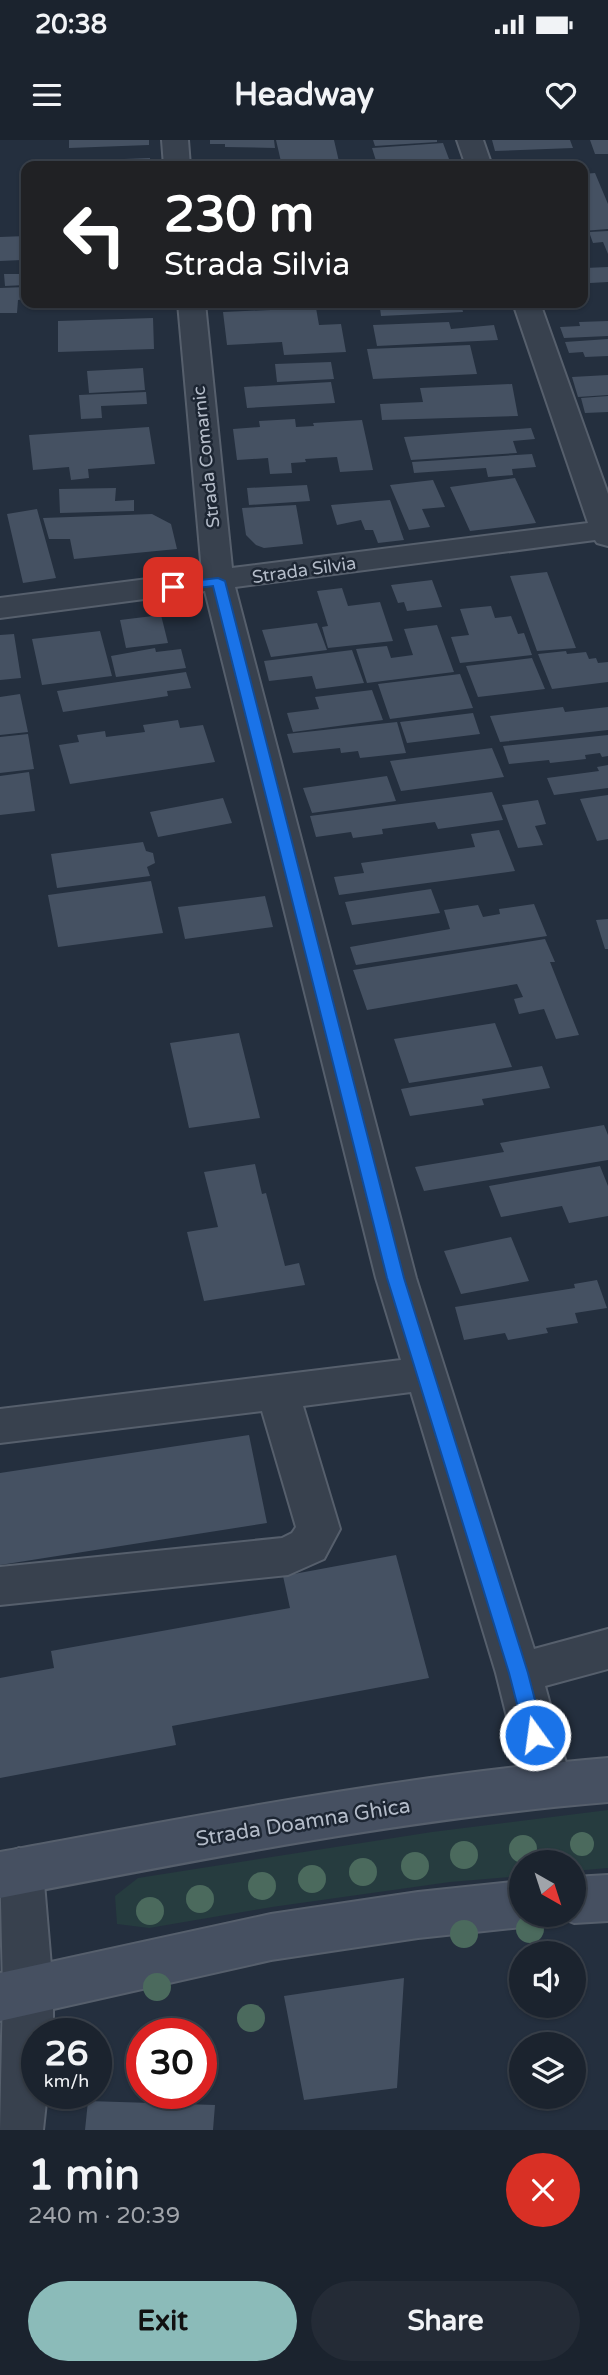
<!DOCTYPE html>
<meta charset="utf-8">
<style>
body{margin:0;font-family:"Varela Round",sans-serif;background:#242b36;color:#f1f3f6;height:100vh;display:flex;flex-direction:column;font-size:26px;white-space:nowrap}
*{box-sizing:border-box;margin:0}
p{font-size:23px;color:#a0a4aa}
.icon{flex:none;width:38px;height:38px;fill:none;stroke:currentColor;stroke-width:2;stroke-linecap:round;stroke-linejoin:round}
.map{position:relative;height:1990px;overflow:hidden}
.sheet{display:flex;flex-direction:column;background:#1b232e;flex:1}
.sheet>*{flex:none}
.top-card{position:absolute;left:21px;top:21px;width:567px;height:147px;border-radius:14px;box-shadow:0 2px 5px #0004,0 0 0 2px #39404a;background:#202124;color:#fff;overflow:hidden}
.needle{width:46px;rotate:141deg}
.buttons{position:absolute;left:509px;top:1710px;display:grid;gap:14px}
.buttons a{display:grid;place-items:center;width:77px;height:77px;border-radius:50%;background:#1b232e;box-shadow:0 2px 5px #0004,0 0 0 2px #39404a;font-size:35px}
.speed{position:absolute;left:21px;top:1878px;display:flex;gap:14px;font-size:35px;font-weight:700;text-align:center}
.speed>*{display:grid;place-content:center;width:91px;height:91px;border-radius:50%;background:#1b232e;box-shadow:0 2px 5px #0004,0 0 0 2px #39404a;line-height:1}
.speed small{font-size:18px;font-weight:400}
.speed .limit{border:10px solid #d22;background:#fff;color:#111}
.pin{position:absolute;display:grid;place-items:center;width:60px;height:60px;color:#fff;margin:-30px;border-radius:14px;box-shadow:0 4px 10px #0006}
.me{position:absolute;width:77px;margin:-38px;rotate:346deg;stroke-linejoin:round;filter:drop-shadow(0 0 5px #0008)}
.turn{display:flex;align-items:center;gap:24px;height:147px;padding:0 28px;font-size:32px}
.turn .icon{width:91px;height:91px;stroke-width:2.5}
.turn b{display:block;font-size:49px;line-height:60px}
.round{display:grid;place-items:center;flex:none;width:74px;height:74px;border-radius:37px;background:#242b36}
.head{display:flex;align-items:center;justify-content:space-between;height:119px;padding:0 28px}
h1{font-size:42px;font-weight:700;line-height:52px}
.button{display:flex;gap:14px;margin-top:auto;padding:14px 28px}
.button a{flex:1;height:80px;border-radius:42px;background:#8bbbb9;color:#111;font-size:28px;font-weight:700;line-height:80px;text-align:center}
.button a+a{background:#242b36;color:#f1f3f6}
.status{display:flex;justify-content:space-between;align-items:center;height:49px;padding:0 35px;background:#1b232e;direction:ltr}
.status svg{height:19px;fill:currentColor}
header{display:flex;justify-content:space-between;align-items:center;height:91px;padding:0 28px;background:#1b232e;font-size:32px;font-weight:700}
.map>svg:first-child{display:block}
.green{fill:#263c3f}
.building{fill:#455162}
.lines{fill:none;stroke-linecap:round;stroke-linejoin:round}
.street-casing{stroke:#565f6c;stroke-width:4}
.secondary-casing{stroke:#565f6c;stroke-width:4}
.street{fill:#38414e;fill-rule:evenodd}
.secondary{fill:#465061;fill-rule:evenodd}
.tree{fill:#4b6a5d}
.route{fill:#1a73e8;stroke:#114b97;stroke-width:2}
.labels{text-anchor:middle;stroke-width:5;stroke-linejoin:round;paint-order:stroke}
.street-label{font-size:18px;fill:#b4bcc9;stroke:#1d2633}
.near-street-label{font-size:21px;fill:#b4bcc9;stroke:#1d2633}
</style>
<div class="status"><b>20:38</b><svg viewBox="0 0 49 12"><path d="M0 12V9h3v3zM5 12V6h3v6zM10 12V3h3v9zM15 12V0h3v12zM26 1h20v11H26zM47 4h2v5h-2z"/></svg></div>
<header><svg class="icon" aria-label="menu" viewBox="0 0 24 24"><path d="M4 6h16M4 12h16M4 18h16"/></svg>Headway<svg class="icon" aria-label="heart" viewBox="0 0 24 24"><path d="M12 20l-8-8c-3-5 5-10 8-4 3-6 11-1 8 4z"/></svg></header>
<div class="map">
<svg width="608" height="1990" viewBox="0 0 608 1990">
<rect width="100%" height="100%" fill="#242f3e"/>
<path class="green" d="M608 1670V1728L574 1731V1722H522L521 1736 450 1742 272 1767 149 1788 117 1784 115 1756 138 1738 432 1692Z"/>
<path class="building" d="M69 0H149V5L69 8Z
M210 0H274L275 8 225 7V4H210Z
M276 0H334L340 26H282Z
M373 0H437V2L375 6Z
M492 0H570L573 8 495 11Z
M590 0H608V14H595Z
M443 3 449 19 377 24 372 8Z
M150 18V26H46V22Z
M595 33 608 64V89L583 91V34Z
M608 91V114L603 102 593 103 589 92Z
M26 96 22 120 0 121V97Z
M608 127V142L590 143 585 128Z
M4 134H26V145L5 146Z
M26 147V159L18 160 17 173H0V148Z
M366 163H461L463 172 381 176 380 168 367 169Z
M316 168 319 185 341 184 346 212 284 215 282 202 227 205 223 172Z
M153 178 154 209 58 212V181Z
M608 181V196L564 198 560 187 580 186 579 182Z
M449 182 451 189 494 185 498 200 377 206 373 185Z
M608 199V216L585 217 583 212 569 213 565 202Z
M470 205 477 234 373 239 367 209Z
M331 222 334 239 277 242 275 224Z
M143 228 145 250 89 253 87 231Z
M608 235V255L578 257 572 237Z
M331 242 335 263 247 268 244 247Z
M512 244 518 276 382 280 380 264 423 262 420 248Z
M146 252 147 264 101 266 102 278 81 279 79 255Z
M608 256V272L585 273 581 258Z
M295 279 296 287 314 286 313 283 362 280 373 330 340 332 337 317 305 319 306 322 291 323 292 333 270 334 268 318 237 320 233 289 260 287 259 281Z
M149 287 155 324 88 329 89 338 71 340 69 327 33 330 29 295Z
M531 288 535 299 513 301 517 313 411 320 404 297Z
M532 314 536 327 512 329 513 335 488 337 486 328 414 333 412 322Z
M515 338 536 383 470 391 450 347Z
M433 340 445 367 422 369 430 387 409 390 390 345Z
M307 345 310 361 249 365 247 348Z
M116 348 115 361 134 360V371L60 373 59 349Z
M390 360 404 400 378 403 373 390H365L361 380 337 385 331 365Z
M296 365 303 404 264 408 256 405 246 395 242 368Z
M37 369 56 438 23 443 7 374Z
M152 374 171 384 177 409 74 419 70 399H49L43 378Z
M547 432 576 508 537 511 510 436Z
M432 440 442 467 407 471 404 462 398 463 391 445Z
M342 448 348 466 380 462 393 501 328 508 322 487 328 486 317 451Z
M491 466 495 478 511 476 518 494 524 493 532 515 460 523 451 497 469 495 460 469Z
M161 475 168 503 126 508 120 480Z
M317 483 327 510 271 517 262 490Z
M437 485 454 532 367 543 356 509 387 506 391 518 413 515 404 489Z
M100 491 112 536 42 545 32 499Z
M14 494 21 538 0 540V495Z
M155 508 156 512 181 509 186 528 116 537 111 516Z
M352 510 364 543 316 549 312 536 269 541 264 521Z
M566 511 567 514 586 512 589 519 596 518 598 523 608 522V542L552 549 538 514Z
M532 518 545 549 478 557 466 526Z
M186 532 191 548 167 551 168 556 63 572 57 551Z
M460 534 473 568 390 579 378 544Z
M372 550 383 580 293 592 287 573 319 569 315 557Z
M20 554 28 592 0 595V557Z
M563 567 565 572 608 567V590L500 602 490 576Z
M473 573 480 594 407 603 400 582Z
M178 580 180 588 203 585 215 622 70 644 59 605 79 602 77 595 105 591 106 597 145 592 143 585Z
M397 582 406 613 360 618 358 611 341 613 340 608 293 613 287 594Z
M28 594 34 629 0 633V597Z
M608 595V616L602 617 600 613 585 615 586 619 550 623 549 620 509 624 503 606Z
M492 608 504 637 401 651 390 621Z
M608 625V648L554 655 547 638 599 631 597 627Z
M29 632 35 671 0 675V636Z
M387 636 396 661 312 673 303 648Z
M492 652 503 680 438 689 435 682 382 689 383 694 353 698 351 692 316 697 310 676Z
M608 655V699L597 701 580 659Z
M223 658 232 683 158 697 150 672Z
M538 660 546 684 535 686 543 705 518 708 502 665Z
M499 690 515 731 339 755 334 737 364 733 361 723 475 707 471 694Z
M143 702 146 711 153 713 155 723 147 727 150 736 57 748 51 714Z
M151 741 163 793 58 807 48 755Z
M431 749 440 773 352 785 345 762Z
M265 756 273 787 185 799 178 767Z
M534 764 547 796 356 825 350 807 450 789 444 770 478 765 483 777 500 774 499 769Z
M608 779V809H605L596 780Z
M545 799 555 822H550L579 895 556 899 544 869 519 874 514 859 523 857 517 844 367 870 353 830Z
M495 883 512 927 409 943 394 899Z
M239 893 260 978 189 988 170 903Z
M542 926 550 948 482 959 484 965 410 976 401 949Z
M604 985 608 995V1020L424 1051 415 1027 504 1012 500 1003Z
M255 1024 262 1054 266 1053 285 1126 299 1123 305 1145 204 1161 187 1092 218 1087 204 1032Z
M600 1026 608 1046V1076L569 1083 562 1066 501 1077 489 1046Z
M511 1097 529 1141 461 1154 444 1111Z
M597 1140 607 1168 575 1173 578 1183 546 1188 548 1193 508 1200 505 1193 464 1200 455 1167 575 1148 574 1144Z
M249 1295 267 1383 0 1425V1333Z
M396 1415 429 1538 172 1586 176 1605 0 1638V1538L54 1528 51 1511 290 1468 283 1436Z
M404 1838 397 1948 304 1960 284 1856Z
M88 1961 215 1965 213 1990H85Z"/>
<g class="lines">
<g class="street-casing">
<path id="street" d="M162 0H188L190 26H164Z
M457 0H483L492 26H466Z
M178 163H205L232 428 588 383 513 163H540L608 354V406L597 403 595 400 235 447 416 1138 534 1509 608 1489V1529L545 1546 572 1645 565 1660 548 1667 531 1660 524 1645 496 1533 411 1252 303 1266 340 1389 324 1419 288 1435 0 1465V1427L282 1398 292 1393 296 1387 262 1271 0 1303V1269L401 1220 376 1138 205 451 0 478V458L202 432Z
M19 1708 36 1715 43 1731 53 1850V1894H37V1953H47L43 1990H0L3 1850 0 1719 2 1715Z"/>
</g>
<g class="secondary-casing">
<path id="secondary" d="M608 1618V1662C404 1679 201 1719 0 1758V1712C201 1675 404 1635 608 1618Z
M608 1735V1781L574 1783 557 1776 574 1774V1737Z
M522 1741V1774H542L539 1780 522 1787 418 1798 271 1820 0 1881V1833L271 1774 418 1752Z"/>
</g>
<use href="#street" class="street"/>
<use href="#secondary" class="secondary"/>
</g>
<g class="tree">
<circle cx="582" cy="1704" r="12"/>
<circle cx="523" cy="1709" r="14"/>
<circle cx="464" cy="1715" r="14"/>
<circle cx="415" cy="1726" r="14"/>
<circle cx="363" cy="1732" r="14"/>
<circle cx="312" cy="1739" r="14"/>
<circle cx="262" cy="1746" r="14"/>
<circle cx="200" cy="1759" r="14"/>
<circle cx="150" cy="1771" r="14"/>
<circle cx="530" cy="1789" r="14"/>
<circle cx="464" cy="1794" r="14"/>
<circle cx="157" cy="1847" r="14"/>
<circle cx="251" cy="1878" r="14"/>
</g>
<path class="route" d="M218 438 225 441 404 1138 528 1533 544 1595 541 1601 535 1604 528 1601 525 1595 509 1533 387 1138 213 446 173 451 167 447 173 443Z"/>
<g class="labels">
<g class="street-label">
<text transform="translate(206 317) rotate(-96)" y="6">Strada Comarnic</text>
<text transform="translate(304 430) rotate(-8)" y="6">Strada Silvia</text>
</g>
<g class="near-street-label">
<text transform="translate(303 1682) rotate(-9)" y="7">Strada Doamna Ghica</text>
</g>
</g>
</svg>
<div class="buttons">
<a><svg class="needle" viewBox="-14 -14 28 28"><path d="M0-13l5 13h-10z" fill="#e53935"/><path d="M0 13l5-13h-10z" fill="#a0a4aa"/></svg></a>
<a><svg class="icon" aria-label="sound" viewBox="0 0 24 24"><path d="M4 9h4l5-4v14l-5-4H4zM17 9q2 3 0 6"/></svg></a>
<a><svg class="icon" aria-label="layers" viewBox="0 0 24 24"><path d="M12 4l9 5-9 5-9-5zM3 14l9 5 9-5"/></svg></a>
</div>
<div class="speed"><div>26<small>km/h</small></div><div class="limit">30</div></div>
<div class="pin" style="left:173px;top:447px;background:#d93025"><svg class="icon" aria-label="arrive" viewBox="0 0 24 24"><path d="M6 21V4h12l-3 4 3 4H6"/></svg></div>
<svg class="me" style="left:535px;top:1595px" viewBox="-20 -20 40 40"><circle r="17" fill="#1a73e8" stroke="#fff" stroke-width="3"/><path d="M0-11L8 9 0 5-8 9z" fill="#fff"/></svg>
<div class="top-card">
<div class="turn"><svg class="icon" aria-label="left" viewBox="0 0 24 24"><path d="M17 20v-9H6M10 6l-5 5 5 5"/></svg><div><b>230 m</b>Strada Silvia</div></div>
</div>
</div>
<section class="sheet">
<div class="head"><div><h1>1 min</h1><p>240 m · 20:39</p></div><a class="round" style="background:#d93025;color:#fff"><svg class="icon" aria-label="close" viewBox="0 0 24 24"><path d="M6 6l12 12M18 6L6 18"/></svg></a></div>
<div class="button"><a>Exit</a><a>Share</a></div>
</section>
